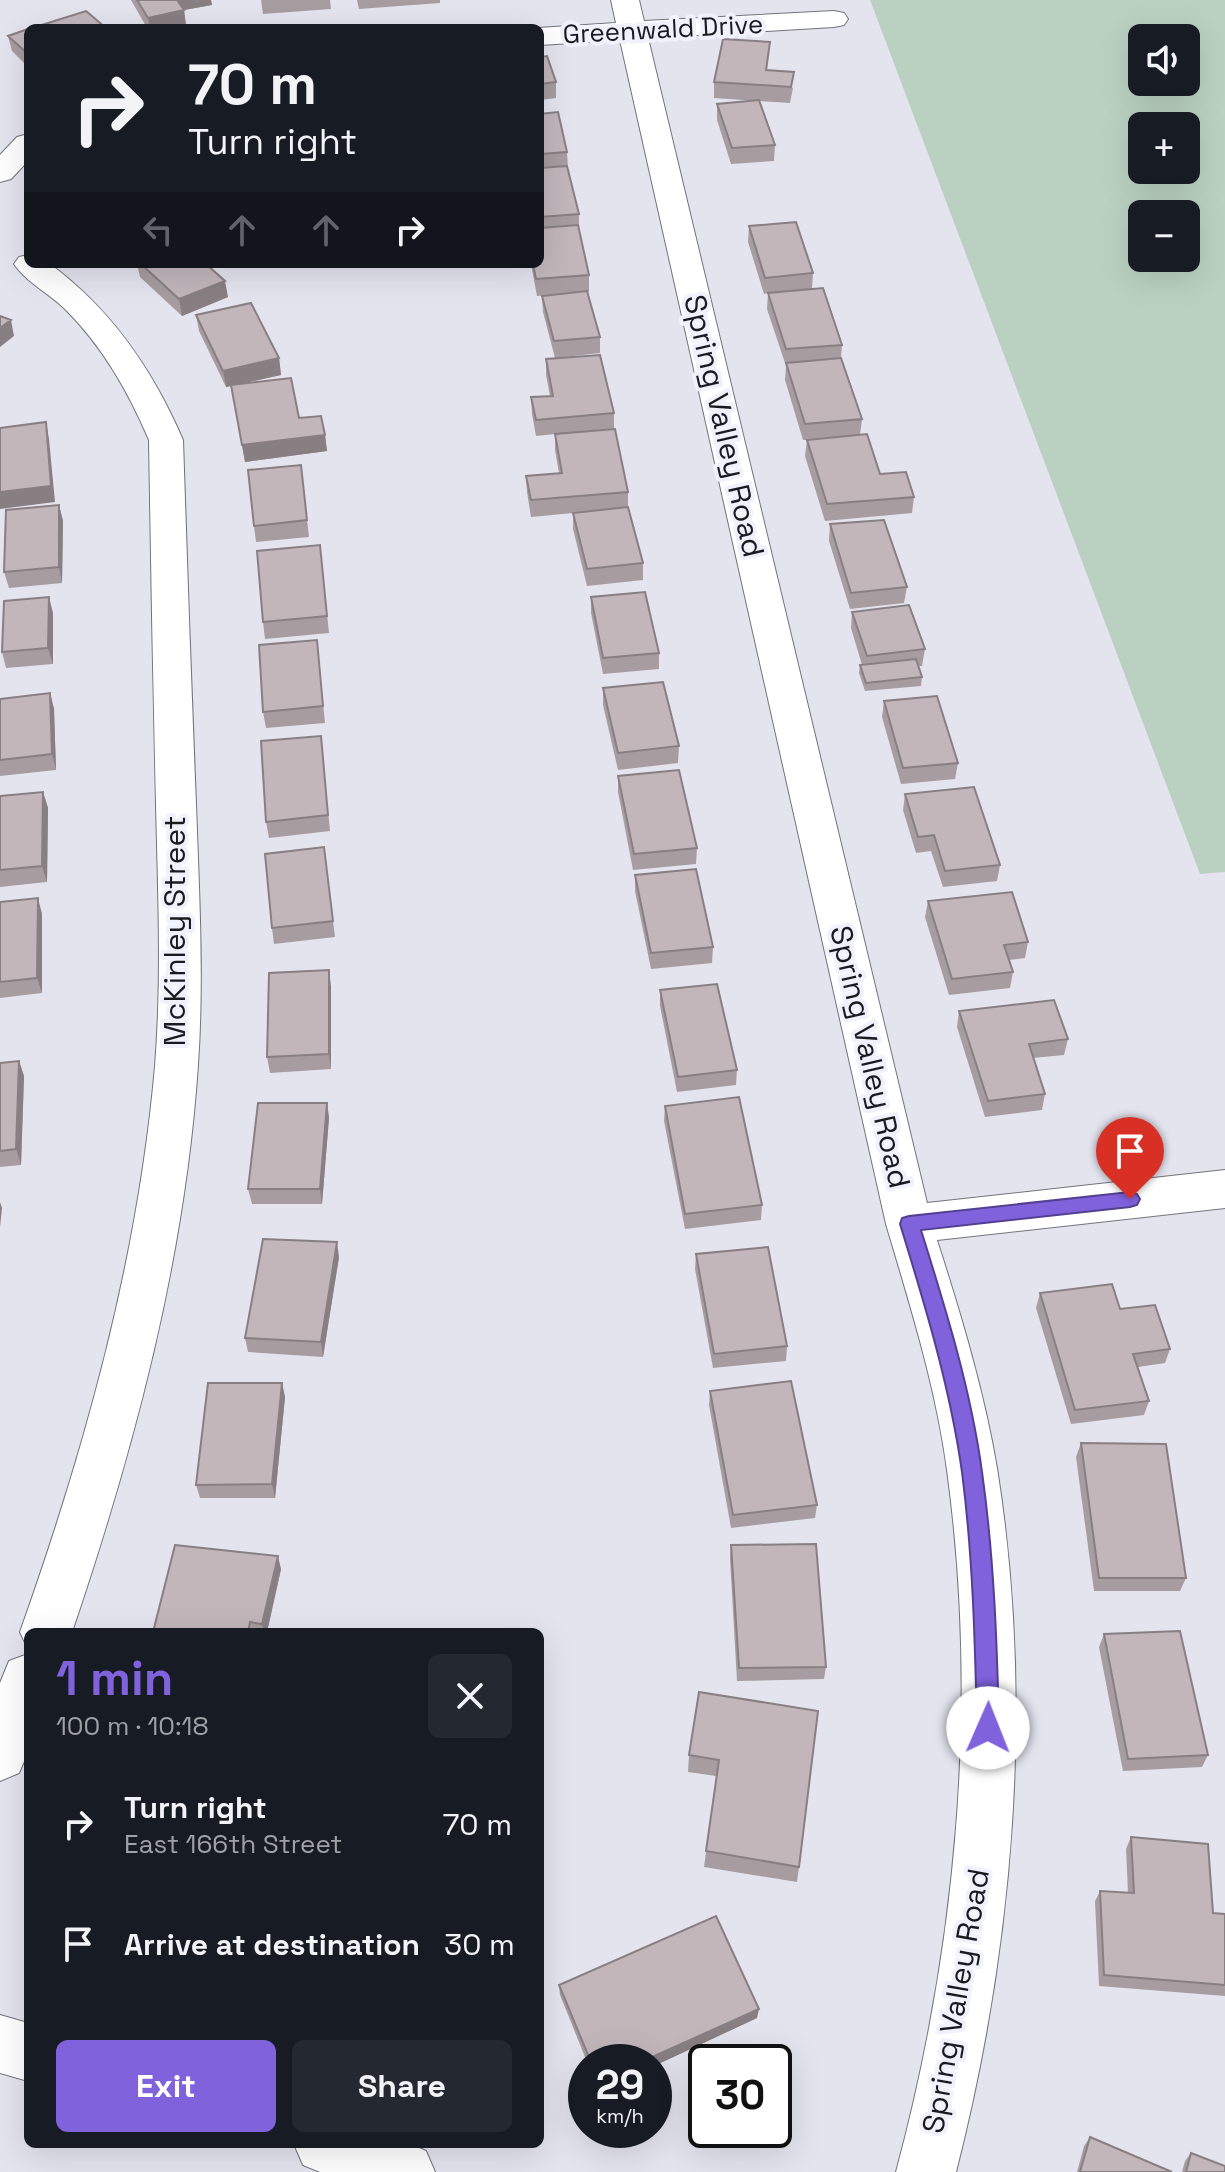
<!DOCTYPE html>
<meta charset="utf-8">
<style>
body{margin:0;font-family:"Space Grotesk",sans-serif;background:#242831;color:#f1f3f6;height:100vh;display:flex;flex-direction:column;font-size:30px;white-space:nowrap}
*{box-sizing:border-box;margin:0}
p{font-size:26px;color:#9ea1a6}
.icon{flex:none;width:44px;height:44px;fill:none;stroke:currentColor;stroke-width:2;stroke-linecap:round;stroke-linejoin:round}
.map{position:relative;flex:1;overflow:hidden}
.drawer{position:absolute;left:24px;top:1628px;width:520px;height:520px;display:flex;flex-direction:column;background:#171b24;border-radius:12px;box-shadow:0 8px 32px #0002}
.drawer>*{flex:none}
.guide{position:absolute;left:24px;top:24px;width:520px;height:244px;border-radius:12px;box-shadow:0 8px 32px #0002;background:#171b24;color:#f1f3f6;overflow:hidden}
.controls{position:absolute;left:1128px;top:24px;display:grid;gap:16px}
.controls a{display:grid;place-items:center;width:72px;height:72px;border-radius:12px;background:#171b24;box-shadow:0 8px 32px #0002;font-size:40px}
.speed{position:absolute;left:568px;top:2044px;display:flex;gap:16px;font-size:40px;font-weight:700;text-align:center}
.speed>*{display:grid;place-content:center;width:104px;height:104px;border-radius:50%;background:#171b24;box-shadow:0 8px 32px #0002;line-height:1}
.speed small{font-size:20px;font-weight:400}
.speed .limit{border:4px solid #111;border-radius:12px;background:#fff;color:#111}
.pin{position:absolute;display:grid;place-items:center;width:68px;height:68px;color:#fff;margin:-82px -34px;border-radius:50% 50% 50% 0;rotate:-45deg;box-shadow:0 0 8px #0007}
.pin .icon{rotate:45deg}
.me{position:absolute;width:88px;margin:-44px;rotate:1deg;stroke-linejoin:round;filter:drop-shadow(0 0 6px #0008)}
.turn{display:flex;align-items:center;gap:28px;height:168px;padding:0 32px;font-size:36px}
.turn .icon{width:104px;height:104px;stroke-width:2.5}
.turn b{display:block;font-size:56px;line-height:68px}
.lanes{display:flex;align-items:center;height:76px;padding:0 32px;background:#0003;justify-content:center;gap:40px;direction:ltr}
.lanes .off{opacity:.35}
.round{display:grid;place-items:center;flex:none;width:84px;height:84px;border-radius:12px;background:#242831}
.summary{display:flex;align-items:center;justify-content:space-between;height:136px;padding:0 32px}
h1{font-size:48px;font-weight:800;line-height:60px;color:#8062dd}
.action{display:flex;gap:16px;margin-top:auto;padding:16px 32px}
.action a{flex:1;height:92px;border-radius:12px;background:#8062dd;color:#fff;font-size:32px;font-weight:800;line-height:92px;text-align:center}
.action a+a{background:#242831;color:#f1f3f6}
ul{padding:0;list-style:none}
li{display:flex;align-items:center;gap:24px;height:120px;padding:0 32px}
li div{flex:1}
li b{display:block;font-size:30px}
li em{font-style:normal}
.map>svg:first-child{display:block}
.green{fill:#bad1c1;fill-rule:evenodd}
.lines{fill:none;stroke-linecap:round;stroke-linejoin:round}
.minor-casing{stroke:#73737d;stroke-width:2}
.minor{fill:#fff;fill-rule:evenodd}
.wall{fill:#a79da1}
.shaded-wall{fill:#887f83}
.building{fill:#c2b6bb;stroke:#887f83;stroke-width:2}
.route{fill:#8062dd;stroke:#534090;stroke-width:2}
.labels{text-anchor:middle;stroke-width:8;stroke-linejoin:round;paint-order:stroke}
.far-street-label{font-size:26px;fill:#1a1a1e;stroke:#f1f1fd}
.street-label{font-size:30px;fill:#1a1a1e;stroke:#f1f1fd}
</style>
<div class="map">
<svg width="1225" height="2172" viewBox="0 0 1225 2172">
<rect width="100%" height="100%" fill="#e4e4ef"/>
<path class="green" d="M870 0H1225V872L1200 874ZM1142 38H1186V82H1142ZM1142 126H1186V170H1142ZM1142 214H1186V258H1142Z"/>
<g class="lines">
<g class="minor-casing">
<path id="minor" d="M611 0H639L644 21 834 11 844 13 848 19 844 25 834 27 648 38 927 1203 1225 1170V1208L937 1240C961 1315 984 1391 997 1468 1034 1700 1014 1945 956 2172H896C957 1946 979 1703 947 1470 936 1387 910 1305 886 1224L620 40 540 45 538 28 616 23Z
M28 134V161L11 179 0 182V155L17 137Z
M28 255V264H50C112 310 153 370 183 440 187 561 191 683 196 804 199 891 204 977 198 1065 185 1259 134 1449 72 1632H28V1649L20 1632C85 1449 138 1260 155 1066 162 978 158 892 156 805 153 683 151 562 149 440 128 391 103 347 65 309 50 294 26 282 14 264L19 257Z
M28 1654V1752L19 1773 0 1781V1683L9 1661Z
M0 2015 28 2023V2081L0 2073Z
M294 2144H410L426 2151 435 2172H320L303 2165Z"/>
</g>
<use href="#minor" class="minor"/>
</g>
<path class="wall" d="M131 0H211L212 5 184 10 186 26 177 28H147Z
M261 0H330L331 9 263 14Z
M357 0H440V3L359 9Z
M28 29V67L12 51 8 36Z
M770 42 767 70 793 88 790 103 760 101 775 145 774 161 731 164 717 120V104L756 101 714 98V82Z
M540 57 556 82V98L540 100Z
M540 114 567 152 568 168 579 214V230L589 275V292H587L600 337V353L555 358 543 312 542 296 561 294 537 296 531 264H540Z
M749 226 813 273 812 289 842 345 841 358 862 419 860 435 880 474 914 497 912 513 825 521 805 456 807 440H803L785 380 786 366 767 309 768 293 764 294 748 242Z
M137 264H206L228 297 182 316 140 277Z
M196 315 279 358 281 375 239 384 325 435 327 451 245 462 231 386 226 387 199 331Z
M546 359 614 413V429L628 492V507L643 563V580L587 586 573 529V513L531 517 527 492 526 476 559 473 555 450V434L536 436 532 414 531 397 550 396 546 375Z
M301 465 309 537 256 542 254 526Z
M59 505 63 521 62 583 9 588 4 572Z
M830 524 907 587 904 603 850 609 829 541Z
M320 545 329 633 265 639 263 622Z
M591 597 659 653V669L603 674 591 613Z
M852 612 925 649 922 666H918L922 677 921 686 865 691 859 673 860 665H862L851 628Z
M53 613V664L6 668 2 652Z
M317 640 325 723 266 728 263 712Z
M603 688 679 746 678 763 618 770 603 705Z
M50 693 54 709 56 770 0 776V699Z
M884 701 958 763 955 779 901 784 882 717Z
M321 736 330 831 269 838 266 822Z
M618 776 697 848 696 864 633 870 618 792Z
M43 792 48 808 47 882 0 887V796Z
M905 794 1000 865 997 881 943 887 931 851 916 853 903 810Z
M324 847 335 937 274 944 272 928Z
M635 875 713 947 712 963 651 969 635 891Z
M928 901 1028 942 1025 958 1009 960 1013 972 1010 988 949 995 925 917Z
M0 902 42 914V993L0 998Z
M331 986V1069L270 1073 267 1057Z
M660 990 737 1070 736 1085 677 1092 660 1006Z
M959 1011 1068 1039 1064 1055 1033 1058 1045 1094 1042 1110 985 1117 957 1027Z
M19 1061 24 1076 21 1165 0 1167V1063Z
M327 1103 329 1118 322 1204H252L248 1189Z
M665 1106 762 1205 761 1220 685 1229 664 1121Z
M696 1254 787 1346 786 1361 713 1368 695 1269Z
M339 1257 323 1357 248 1352 245 1338Z
M1040 1293 1120 1309 1170 1349 1165 1363 1138 1367 1149 1401 1144 1415 1071 1424 1036 1308Z
M282 1383 285 1397 275 1498H200L196 1485Z
M710 1391 817 1505 815 1518 731 1528 709 1405Z
M1081 1443 1186 1578 1180 1591H1094L1076 1457Z
M731 1545 826 1667 824 1679 737 1681 730 1559Z
M281 1569 267 1632H153Z
M1104 1634 1208 1755 1202 1767 1123 1771 1099 1647Z
M699 1692 799 1867 797 1882 704 1867 716 1776 688 1772 689 1755Z
M1131 1837 1213 1913 1225 1914V1996L1099 1986 1095 1901 1100 1891 1128 1893 1126 1849Z
M559 1985 757 2018 654 2066V2062H587L560 1995Z
M1090 2137 1172 2172H1077L1084 2146Z
M1191 2153 1225 2172H1182L1185 2161Z"/>
<path class="shaded-wall" d="M176 0H211L212 5 184 10 186 26 177 28H150L148 18Z
M225 281 228 297 182 316 179 299Z
M11 320 14 336 0 347V328Z
M279 358 281 375 226 387 223 371Z
M46 422 49 439 55 502 0 509V492Z
M325 435 327 451 245 462 242 445Z
M59 505 63 521 62 583 59 567Z
M49 597 53 613V664L48 648Z
M50 693 54 709 56 770 52 754Z
M43 792 48 808 47 882 42 866Z
M38 898 42 914V993L37 978Z
M329 970 331 986V1069L329 1054Z
M19 1061 24 1076 21 1165 16 1149Z
M327 1103 329 1118 322 1204 320 1189Z
M0 1202 2 1208 0 1227Z
M337 1242 339 1257 323 1357 321 1342Z
M282 1383 285 1397 275 1498 272 1484Z
M278 1556 281 1569 267 1632H264L262 1624Z
M759 2009 757 2018 654 2066V2062H641Z"/>
<path class="building" d="M137 0H177L184 10 148 18Z
M86 11 106 28H32Z
M28 29V54L8 36Z
M723 39 770 42 766 70 794 72 791 87 714 82Z
M547 56 556 82 540 84V57Z
M759 100 775 145 732 148 717 104Z
M558 112 567 152 540 154V114Z
M567 166 579 214 540 217V168Z
M796 222 813 273 765 278 749 226Z
M578 225 589 275 536 279 533 264H540V228Z
M141 264H206L225 281 179 299Z
M823 288 842 345 786 349 768 293Z
M587 291 600 337 554 341 542 296Z
M251 303 279 358 223 371 196 315Z
M0 316 11 320 0 328Z
M600 355 614 413 536 420 531 397 553 396 546 359Z
M841 358 862 419 805 424 786 363Z
M291 378 299 418 321 416 325 435 242 445 231 385Z
M46 422 51 486 0 492V428Z
M615 429 628 492 531 500 526 476 562 473 555 434Z
M867 434 880 474 906 472 914 497 827 504 807 440Z
M301 465 307 520 254 526 248 470Z
M59 505V567L4 572 6 510Z
M628 507 643 563 587 569 573 513Z
M884 520 907 587 851 593 830 524Z
M320 545 327 616 263 622 257 551Z
M645 592 659 653 603 658 591 597Z
M49 597 48 648 2 652 4 601Z
M909 605 925 649 867 656 852 612Z
M317 640 323 706 263 712 259 645Z
M916 659 922 677 866 683 860 665Z
M663 682 679 746 618 753 603 688Z
M50 693 52 754 0 760V699Z
M937 696 958 763 903 768 884 701Z
M321 736 328 815 266 822 261 741Z
M679 770 697 848 634 854 618 776Z
M974 787 1000 865 945 871 934 835 918 837 905 794Z
M43 792 42 866 0 870V796Z
M324 847 333 921 272 928 265 854Z
M696 869 713 947 651 953 635 875Z
M1012 892 1028 942 1004 945 1013 972 952 979 928 901Z
M38 898 37 978 0 982V902Z
M329 970V1054L267 1057 269 973Z
M717 984 737 1070 678 1077 660 990Z
M1054 1000 1068 1039 1029 1044 1045 1094 988 1101 959 1011Z
M19 1061 16 1149 0 1151V1063Z
M739 1097 762 1205 685 1214 665 1106Z
M258 1103H327L320 1189H248Z
M263 1239 337 1242 321 1342 245 1338Z
M768 1247 787 1346 714 1354 696 1254Z
M1112 1284 1120 1309 1155 1305 1170 1349 1133 1354 1149 1401 1075 1410 1040 1293Z
M791 1381 817 1505 733 1515 710 1391Z
M208 1383H282L272 1484 196 1485Z
M1081 1443 1166 1444 1186 1578H1099Z
M816 1544 826 1667 739 1668 731 1545Z
M175 1545 278 1556 262 1624 250 1622 248 1632H153Z
M1180 1631 1208 1755 1128 1759 1104 1634Z
M699 1692 818 1711 799 1867 706 1851 719 1760 689 1755Z
M1131 1837 1208 1844 1213 1913 1225 1914V1985L1104 1975 1100 1891 1134 1893Z
M716 1916 759 2009 641 2062H591L559 1985Z
M1090 2137 1172 2172H1080Z
M1191 2153 1225 2166V2172H1186Z"/>
<path class="route" d="M1130 1192 1137 1194 1140 1199 1137 1205 1130 1207 921 1230C946 1310 971 1390 982 1472 994 1557 997 1642 999 1728L996 1735 988 1738 980 1735 977 1728C975 1642 973 1557 962 1472 950 1387 925 1305 900 1224L902 1218 909 1216Z"/>
<g class="labels">
<g class="far-street-label">
<text transform="translate(663 29) rotate(-3)" y="9">Greenwald Drive</text>
</g>
<g class="street-label">
<text transform="translate(724 426) rotate(77)" y="10">Spring Valley Road</text>
<text transform="translate(175 931) rotate(-90)" y="10">McKinley Street</text>
<text transform="translate(870 1057) rotate(77)" y="10">Spring Valley Road</text>
<text transform="translate(956 2001) rotate(-80)" y="10">Spring Valley Road</text>
</g>
</g>
</svg>
<div class="controls">
<a><svg class="icon" aria-label="sound" viewBox="0 0 24 24"><path d="M4 9h4l5-4v14l-5-4H4zM17 9q2 3 0 6"/></svg></a>
<a>+</a>
<a>−</a>
</div>
<div class="speed"><div>29<small>km/h</small></div><div class="limit">30</div></div>
<div class="pin" style="left:1130px;top:1199px;background:#d93025"><svg class="icon" aria-label="arrive" viewBox="0 0 24 24"><path d="M6 21V4h12l-3 4 3 4H6"/></svg></div>
<svg class="me" style="left:988px;top:1728px" viewBox="-20 -20 40 40"><circle r="19" fill="#fff"/><path d="M0-13L10 11 0 6-10 11z" fill="#8062dd"/></svg>
<div class="guide">
<div class="turn"><svg class="icon" aria-label="right" viewBox="0 0 24 24"><path d="M7 20v-9h11M14 6l5 5-5 5"/></svg><div><b>70 m</b>Turn right</div></div>
<div class="lanes"><svg class="icon off" aria-label="left" viewBox="0 0 24 24"><path d="M17 20v-9H6M10 6l-5 5 5 5"/></svg><svg class="icon off" aria-label="ahead" viewBox="0 0 24 24"><path d="M12 20V5M6 11l6-6 6 6"/></svg><svg class="icon off" aria-label="ahead" viewBox="0 0 24 24"><path d="M12 20V5M6 11l6-6 6 6"/></svg><svg class="icon" aria-label="right" viewBox="0 0 24 24"><path d="M7 20v-9h11M14 6l5 5-5 5"/></svg></div>
</div>
<section class="drawer">
<div class="summary"><div><h1>1 min</h1><p>100 m · 10:18</p></div><a class="round"><svg class="icon" aria-label="close" viewBox="0 0 24 24"><path d="M6 6l12 12M18 6L6 18"/></svg></a></div>
<ul>
<li><svg class="icon" aria-label="right" viewBox="0 0 24 24"><path d="M7 20v-9h11M14 6l5 5-5 5"/></svg><div><b>Turn right</b><p>East 166th Street</p></div><em>70 m</em></li>
<li><svg class="icon" aria-label="arrive" viewBox="0 0 24 24"><path d="M6 21V4h12l-3 4 3 4H6"/></svg><div><b>Arrive at destination</b></div><em>30 m</em></li>
</ul>
<div class="action"><a>Exit</a><a>Share</a></div>
</section>
</div>
